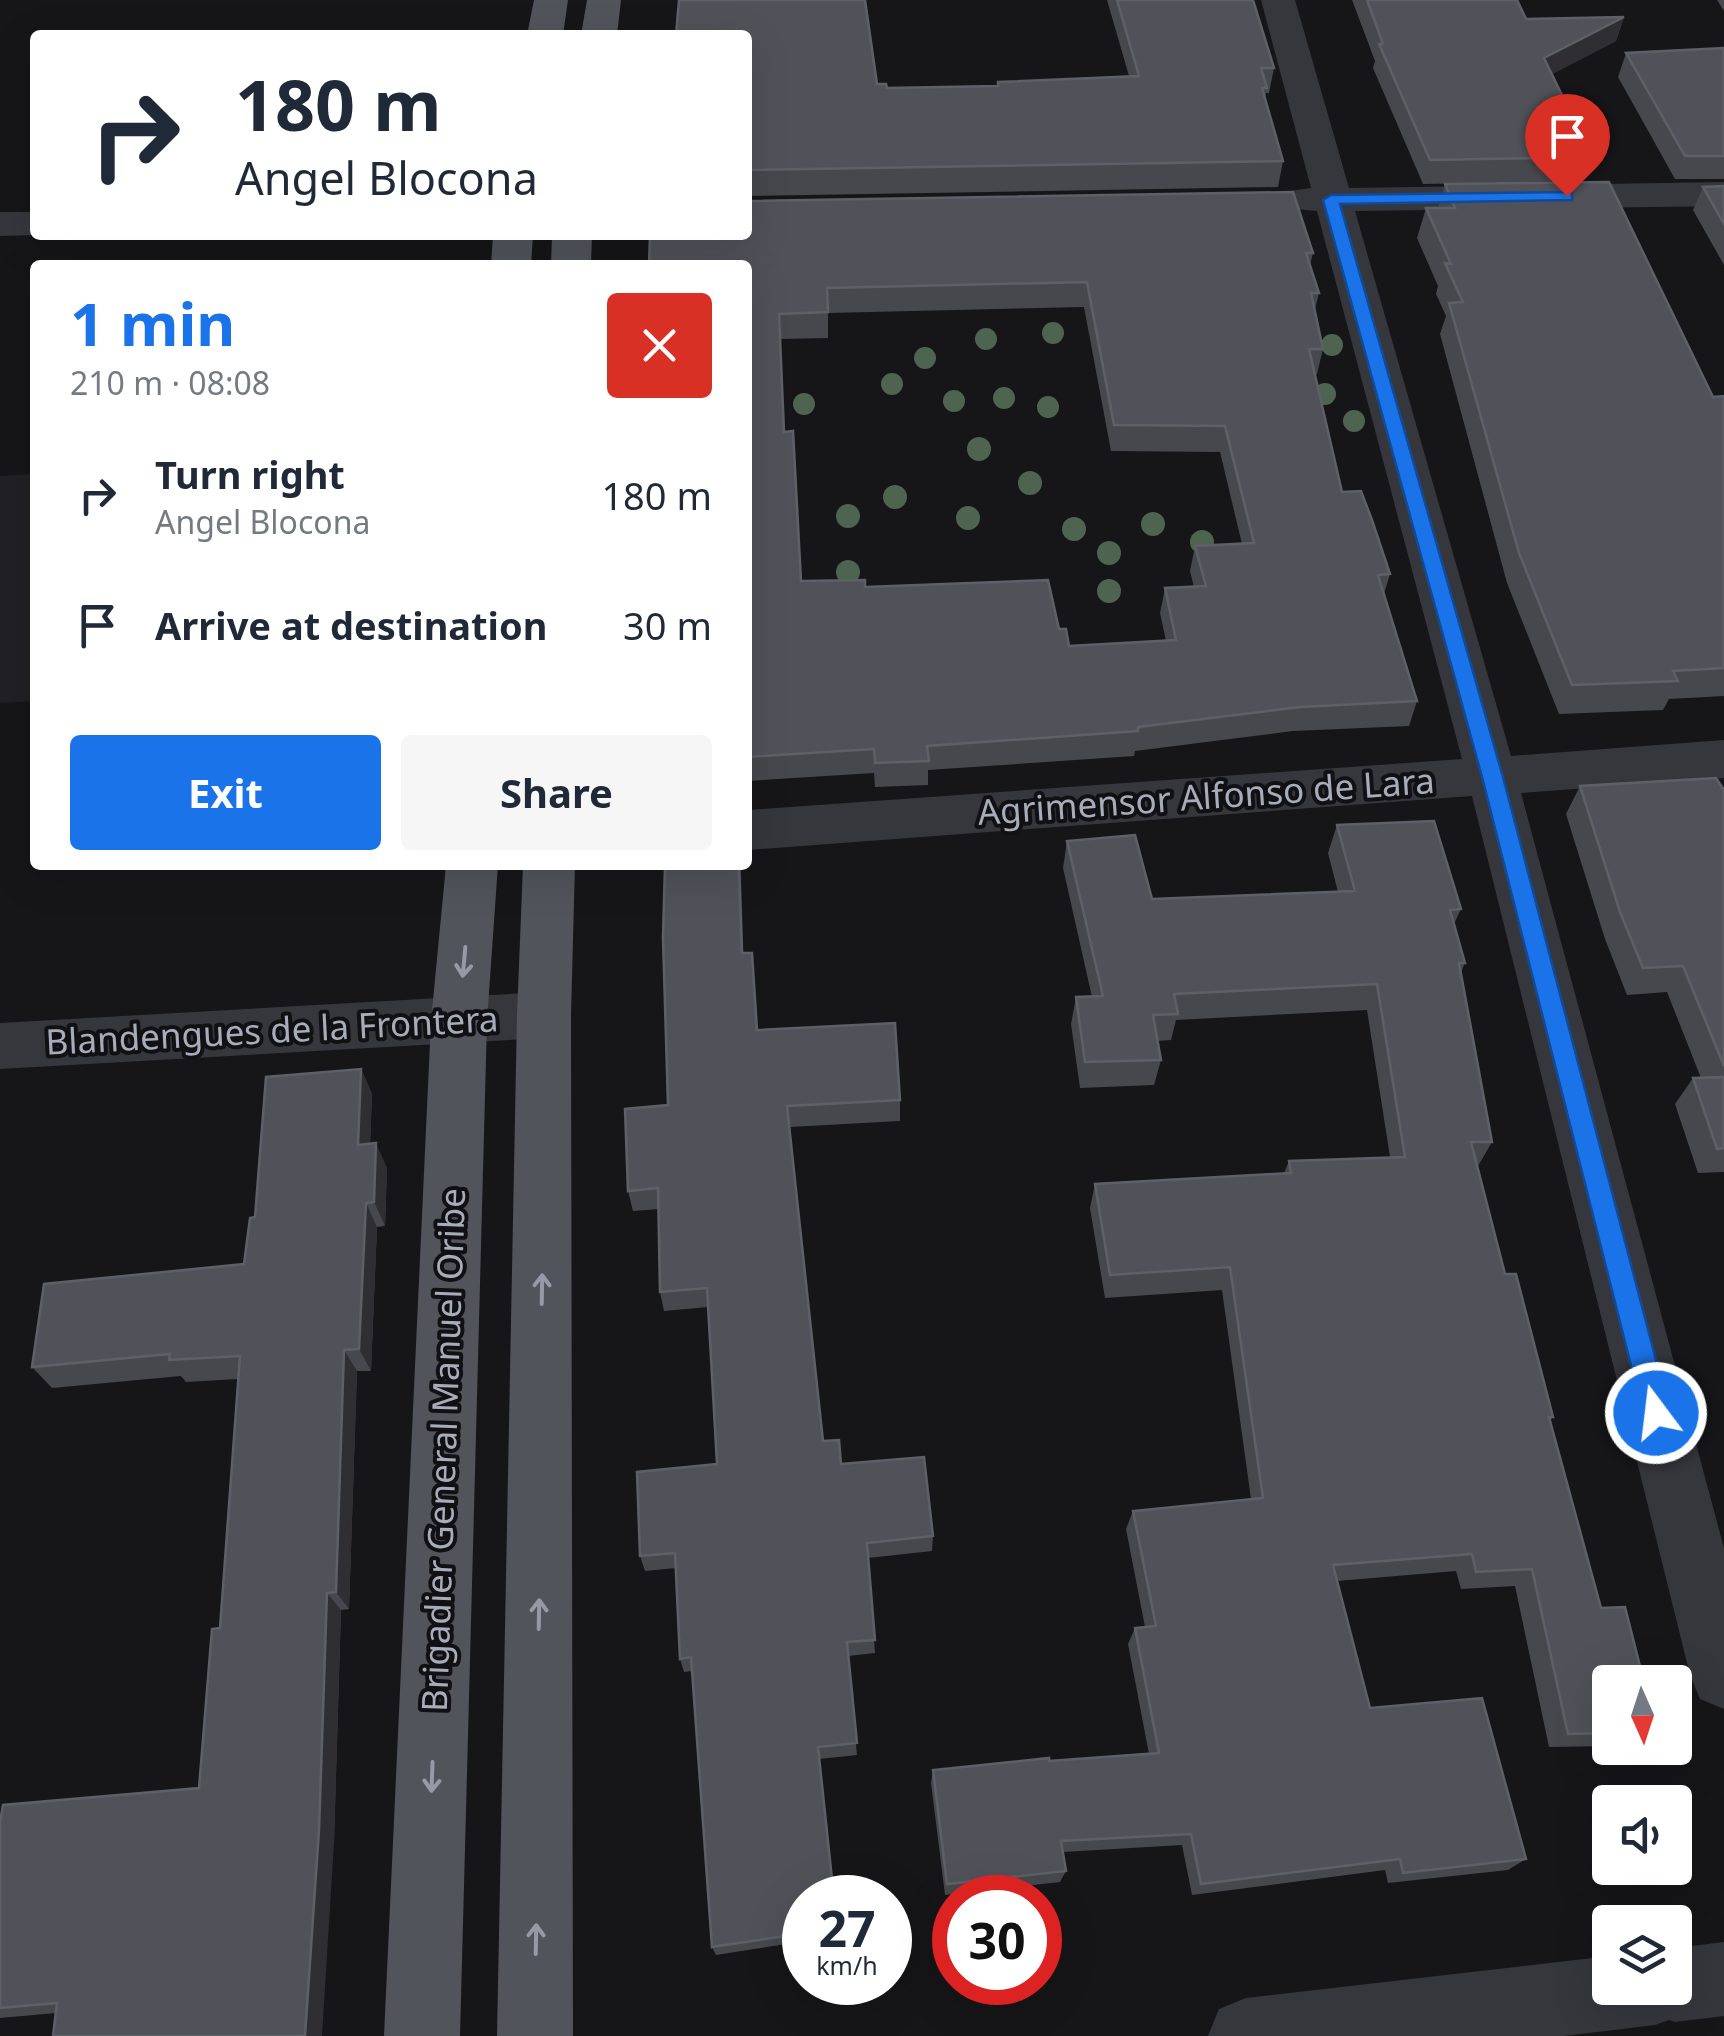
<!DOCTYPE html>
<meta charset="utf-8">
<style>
body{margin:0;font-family:"Noto Sans",sans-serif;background:#f6f6f7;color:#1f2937;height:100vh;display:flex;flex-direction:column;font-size:38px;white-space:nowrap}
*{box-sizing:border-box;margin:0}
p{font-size:32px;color:#747a83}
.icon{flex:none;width:55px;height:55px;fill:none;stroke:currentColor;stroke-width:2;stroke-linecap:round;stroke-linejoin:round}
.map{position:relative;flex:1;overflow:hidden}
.panel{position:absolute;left:30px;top:260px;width:722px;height:610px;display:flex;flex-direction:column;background:#fff;border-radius:10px;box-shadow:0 10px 40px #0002}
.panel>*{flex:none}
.top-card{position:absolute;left:30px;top:30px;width:722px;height:210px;border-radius:10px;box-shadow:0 10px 40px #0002;background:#fff;color:#1f2937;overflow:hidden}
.needle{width:65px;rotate:177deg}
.buttons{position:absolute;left:1592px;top:1665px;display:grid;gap:20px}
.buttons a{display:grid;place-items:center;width:100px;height:100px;border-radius:10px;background:#fff;box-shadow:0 10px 40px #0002;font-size:50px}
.speed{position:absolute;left:782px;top:1875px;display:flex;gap:20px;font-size:50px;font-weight:700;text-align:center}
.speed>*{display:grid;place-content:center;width:130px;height:130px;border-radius:50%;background:#fff;box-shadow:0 10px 40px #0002;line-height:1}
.speed small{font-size:25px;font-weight:400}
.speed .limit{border:15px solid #d22;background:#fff;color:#111}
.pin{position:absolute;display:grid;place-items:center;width:85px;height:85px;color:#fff;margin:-102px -42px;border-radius:50% 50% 50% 0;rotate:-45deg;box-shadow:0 0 10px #0007}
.pin .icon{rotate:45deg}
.me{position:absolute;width:110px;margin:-55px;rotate:345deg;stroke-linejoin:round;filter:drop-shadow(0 0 8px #0008)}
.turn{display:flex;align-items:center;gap:35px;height:210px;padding:0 40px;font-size:45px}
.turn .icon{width:130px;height:130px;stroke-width:2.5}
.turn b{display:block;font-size:70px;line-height:85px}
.round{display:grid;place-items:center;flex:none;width:105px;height:105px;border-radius:10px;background:#f6f6f7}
.overview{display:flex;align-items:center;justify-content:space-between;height:170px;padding:0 40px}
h1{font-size:60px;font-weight:700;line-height:75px;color:#1a73e8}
.button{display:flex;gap:20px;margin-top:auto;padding:20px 40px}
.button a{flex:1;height:115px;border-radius:10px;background:#1a73e8;color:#fff;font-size:40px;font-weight:700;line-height:115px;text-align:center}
.button a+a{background:#f6f6f7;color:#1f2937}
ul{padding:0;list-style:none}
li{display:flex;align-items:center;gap:30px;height:130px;padding:0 40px}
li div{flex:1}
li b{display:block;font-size:38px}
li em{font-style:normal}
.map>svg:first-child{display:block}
.built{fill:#212125}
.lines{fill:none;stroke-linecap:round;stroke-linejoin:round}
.street{fill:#36373d;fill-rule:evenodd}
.primary{fill:#52545c;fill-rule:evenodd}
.tree{fill:#4e6451}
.wall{fill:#46484d;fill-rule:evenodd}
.shaded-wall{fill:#2f2f33}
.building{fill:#515259;stroke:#5e6068;stroke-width:2.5;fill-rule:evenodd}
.oneway{stroke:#959aa6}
.route{fill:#1a73e8;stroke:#114b97;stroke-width:2.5}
.labels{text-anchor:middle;stroke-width:8;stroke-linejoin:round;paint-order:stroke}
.street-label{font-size:35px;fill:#a6acb9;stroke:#111013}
</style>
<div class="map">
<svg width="1724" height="2036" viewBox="0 0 1724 2036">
<rect width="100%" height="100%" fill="#161518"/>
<path class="built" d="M35 474V701L0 703V476Z"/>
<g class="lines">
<path class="street" d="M1261 0H1295L1349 188 1724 182V206L1355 211 1511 756 1724 740V778L1521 793 1724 1548V1709L1700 1699 1690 1675 1472 796 748 850V810L1462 759 1317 211 1283 208 1278 200 1283 192 1311 188Z
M0 212H35L38 235 0 236Z
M544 992 563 999 571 1015 563 1031 544 1038 0 1069V1023Z
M1724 1942V2016L1675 2022 1669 2020 1655 2025 1564 2036H1208L1219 2009 1246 1998 1610 1956V1988H1675V1948Z"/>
<path class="primary" d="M534 0H568L563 35H527Z
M587 0H621L617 35H581Z
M493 235H533L531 265H491Z
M552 235H592L591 265H551Z
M446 865H498L487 1021 460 2036H384L431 1021Z
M523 865H575L571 1015 573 2036H497L517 1015Z"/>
</g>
<g class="tree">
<circle cx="1053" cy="333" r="11"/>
<circle cx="986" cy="339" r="11"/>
<circle cx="1332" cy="345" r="11"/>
<circle cx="925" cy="358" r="11"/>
<circle cx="892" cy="384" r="11"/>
<circle cx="1325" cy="394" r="11"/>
<circle cx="1004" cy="398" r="11"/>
<circle cx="954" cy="401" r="11"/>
<circle cx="804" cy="404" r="11"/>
<circle cx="1048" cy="407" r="11"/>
<circle cx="1354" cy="421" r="11"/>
<circle cx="979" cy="449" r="12"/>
<circle cx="1030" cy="483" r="12"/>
<circle cx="895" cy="497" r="12"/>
<circle cx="848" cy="516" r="12"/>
<circle cx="968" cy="518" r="12"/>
<circle cx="1153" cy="524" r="12"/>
<circle cx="1074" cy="529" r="12"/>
<circle cx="1202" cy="542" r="12"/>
<circle cx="1109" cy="553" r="12"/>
<circle cx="848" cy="572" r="12"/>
<circle cx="1109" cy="591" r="12"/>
</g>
<path class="wall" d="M1107 0H1253L1274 68 1269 93H1266L1265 98 1283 161 1278 187 748 196V35L887 88 998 86V82L1129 76Z
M1352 0H1517L1526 19 1624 17 1616 41 1552 74 1592 157 1583 181 1423 184 1373 68 1375 61Z
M1717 0H1724V11Z
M1724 48V179H1675L1618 77 1626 53Z
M1445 184 1713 397 1724 396V696L1669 699 1663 710 1559 714 1507 583 1440 334 1446 316 1436 294 1438 286 1417 238 1426 208H1438Z
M1724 186V265L1693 210 1703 187Z
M1313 253 1310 265 1319 293 1315 309 1323 349 1317 374 1315 375 1342 492 1390 574 1384 594 1417 701 1409 726 1293 731 1135 751 1134 756 928 770V785L875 787 874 773 748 781V265ZM1084 307 1111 451 1220 452 1242 544 1195 546 1190 571 1194 587 1165 588 1160 613 1166 641 1069 646 1059 629 865 587 801 581 784 432 780 339 828 338V313Z
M1580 786 1724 790V1172L1698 1173 1675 1104 1693 1078H1701L1667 992 1627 995 1605 939 1566 814Z
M1337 825 1461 909 1454 924 1465 963 1461 972 1492 1142 1478 1166 1505 1274 1553 1417 1550 1421 1610 1682V1746L1549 1747 1515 1586 1461 1589 1456 1571 1337 1581 1370 1708 1526 1859 1508 1870 1388 1883 1385 1870 1192 1895 1182 1845 1063 1852 1066 1871 1060 1882 945 1895 931 1783 933 1770 1149 1754 1128 1644 1135 1628 1145 1627 1126 1529 1133 1511 1251 1499 1222 1290 1105 1298 1090 1208 1095 1184 1284 1173 1289 1161 1390 1157 1367 1010 1176 1020 1171 1040 1157 1041 1161 1060 1154 1085 1080 1088 1071 1024 1076 997H1092L1063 868 1067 841 1152 899 1338 892 1328 853Z
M743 953 758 1030 900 1100V1121L790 1127 823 1441 841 1464 933 1536 932 1551 868 1558 875 1653 848 1656 857 1755 819 1759 805 1898V1941L716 1955 712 1947 692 1671 684 1672 680 1659 676 1568 645 1571 640 1556 717 1464 708 1307 664 1311 660 1292 659 1209 633 1211 628 1191 668 1105Z
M361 1069 372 1094 370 1144 387 1168 385 1226 377 1227 371 1371H357L349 1609 341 1610 334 1842 56 2013 0 2018V1822L199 1788 220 1628 238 1379 186 1382 181 1376 52 1388 32 1367 244 1264 255 1217Z"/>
<path class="shaded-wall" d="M1624 17 1616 41 1537 82 1544 58Z
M739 865H741L744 976 742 953Z
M361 1069 372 1094 369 1170 358 1145Z
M376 1143 387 1168 385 1226 374 1202Z
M366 1203 377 1227 371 1371 359 1349Z
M344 1350 357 1371 349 1609 336 1592Z
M327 1593 341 1610 334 1842 322 2036H305Z"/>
<path class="building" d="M679 0H865L877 84H886L887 88 998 86V82L1139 76 1117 0H1253L1274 68H1261L1267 88H1262L1283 161 748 170V35H676Z
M1367 0H1517L1526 19 1624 17 1544 58 1592 157 1430 160 1379 44H1383Z
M1724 48V156H1685L1626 53Z
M1609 182 1713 397 1724 396V668L1673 671 1678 681 1572 685 1519 553 1449 303 1463 302 1445 263 1451 264 1426 208H1455L1445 184Z
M1724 186V224L1703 187Z
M1293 192 1313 253H1306L1319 293H1311L1323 349H1309L1342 492 1361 491 1372 520 1390 574 1378 575 1417 701 1300 707 1138 727V731L927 746 929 761 875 763 874 749 748 757V265H649L650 235H748V201ZM1087 282 1114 425 1225 426 1254 543 1195 546 1206 586 1165 588 1176 640 1069 646 1066 629H1059L1048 580 865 587V580L801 581 793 431 784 432 779 314 828 312 827 288Z
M1716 778 1724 790V1066L1683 966 1643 968 1620 912 1580 786Z
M1434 821 1461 909 1450 910 1465 963H1459L1492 1142H1471L1505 1274H1516L1553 1417H1549L1601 1608 1625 1607 1644 1682H1610V1733L1568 1734 1532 1569 1476 1572 1472 1554 1333 1565 1370 1708 1482 1698 1526 1859 1403 1873 1400 1859 1201 1884 1191 1834 1061 1841 1066 1871 947 1884 933 1770 1049 1758V1761L1159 1753 1135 1628 1156 1626 1133 1511 1263 1498 1230 1267 1110 1275 1095 1184 1291 1173 1289 1161 1405 1157 1377 984 1174 994 1178 1014 1153 1015 1161 1060 1085 1062 1076 997 1103 996 1067 841 1135 835 1152 899 1355 891 1337 825Z
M665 865H739L742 953H752L757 1030 895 1023 900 1100 787 1106 823 1441 839 1440 841 1464 924 1457 933 1536 867 1543 875 1640 847 1642 857 1743 818 1747 834 1898H805V1933L712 1947 691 1657 680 1659 675 1553 640 1556 637 1472 717 1464 707 1288 660 1292 658 1188 628 1191 625 1109 668 1105 663 938Z
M361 1069 358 1145 376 1143 374 1202 366 1203 359 1349 344 1350 336 1592 327 1593 319 1830 305 2036H53L57 2003 0 2008V1822L3 1805 199 1788 212 1629 220 1628 240 1356 169 1360 170 1354 32 1367 44 1284 244 1264 250 1218 255 1217 266 1077Z
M1724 1077V1148L1717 1149 1693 1078Z"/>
<defs><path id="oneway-shaft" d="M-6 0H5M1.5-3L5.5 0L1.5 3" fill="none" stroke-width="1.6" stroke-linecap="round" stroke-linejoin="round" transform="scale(2.5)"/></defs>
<g class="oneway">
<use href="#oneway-shaft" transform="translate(464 962) rotate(95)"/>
<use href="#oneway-shaft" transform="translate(542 1289) rotate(-89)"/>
<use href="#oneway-shaft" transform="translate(539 1614) rotate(-89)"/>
<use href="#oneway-shaft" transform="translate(432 1777) rotate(92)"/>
<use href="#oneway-shaft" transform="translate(536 1939) rotate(-89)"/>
</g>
<path class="route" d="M1567 192 1572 193V200L1340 204 1503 777 1670 1413 1666 1422 1656 1425 1647 1422 1643 1413 1482 777 1323 200 1331 195Z"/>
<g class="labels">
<g class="street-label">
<text transform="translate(1206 797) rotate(-4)" y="12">Agrimensor Alfonso de Lara</text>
<text transform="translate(272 1031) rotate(-3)" y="12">Blandengues de la Frontera</text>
<text transform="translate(444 1450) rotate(-88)" y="12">Brigadier General Manuel Oribe</text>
</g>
</g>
</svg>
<div class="buttons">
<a><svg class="needle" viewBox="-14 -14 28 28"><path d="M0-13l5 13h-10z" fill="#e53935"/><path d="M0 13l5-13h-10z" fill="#747a83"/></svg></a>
<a><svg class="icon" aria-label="sound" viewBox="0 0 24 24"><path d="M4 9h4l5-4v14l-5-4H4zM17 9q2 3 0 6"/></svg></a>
<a><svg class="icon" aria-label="layers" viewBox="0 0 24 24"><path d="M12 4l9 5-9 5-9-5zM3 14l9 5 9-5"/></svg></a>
</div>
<div class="speed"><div>27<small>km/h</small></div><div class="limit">30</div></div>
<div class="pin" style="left:1567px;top:196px;background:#d93025"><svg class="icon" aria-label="arrive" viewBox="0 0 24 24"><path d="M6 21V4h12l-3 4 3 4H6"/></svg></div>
<svg class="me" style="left:1656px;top:1413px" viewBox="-20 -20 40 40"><circle r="17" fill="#1a73e8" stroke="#fff" stroke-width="3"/><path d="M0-11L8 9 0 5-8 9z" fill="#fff"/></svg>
<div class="top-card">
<div class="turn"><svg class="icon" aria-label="right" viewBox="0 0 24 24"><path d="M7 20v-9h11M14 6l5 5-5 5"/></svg><div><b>180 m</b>Angel Blocona</div></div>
</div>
<section class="panel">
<div class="overview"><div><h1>1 min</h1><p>210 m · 08:08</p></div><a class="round" style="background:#d93025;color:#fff"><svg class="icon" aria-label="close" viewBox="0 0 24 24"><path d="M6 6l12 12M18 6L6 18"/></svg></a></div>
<ul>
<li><svg class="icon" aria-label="right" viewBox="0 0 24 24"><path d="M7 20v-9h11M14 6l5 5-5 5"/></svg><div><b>Turn right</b><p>Angel Blocona</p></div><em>180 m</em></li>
<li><svg class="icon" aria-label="arrive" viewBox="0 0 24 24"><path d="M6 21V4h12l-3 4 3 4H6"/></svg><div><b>Arrive at destination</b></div><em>30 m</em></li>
</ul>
<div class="button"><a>Exit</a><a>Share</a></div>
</section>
</div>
